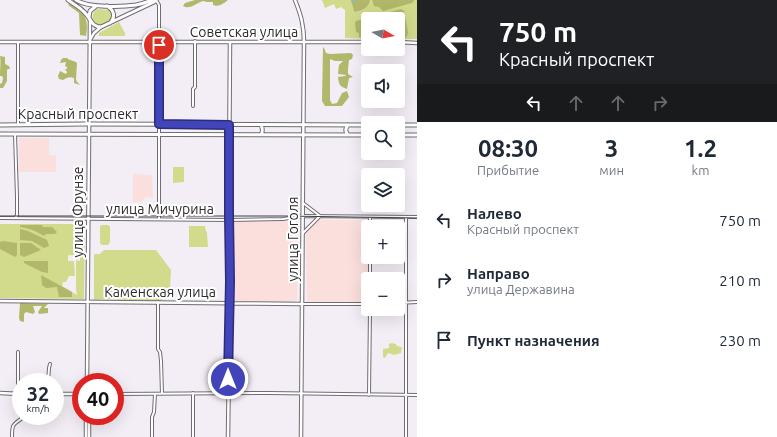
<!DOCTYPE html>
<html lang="ru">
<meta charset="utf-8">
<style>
body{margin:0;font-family:Ubuntu,sans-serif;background:#f6f6f7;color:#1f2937;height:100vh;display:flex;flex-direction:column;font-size:15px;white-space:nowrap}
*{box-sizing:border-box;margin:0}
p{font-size:13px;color:#747a83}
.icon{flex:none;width:22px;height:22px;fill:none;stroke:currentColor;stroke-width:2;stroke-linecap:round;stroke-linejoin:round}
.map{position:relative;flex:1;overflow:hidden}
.side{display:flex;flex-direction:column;background:#fff;width:360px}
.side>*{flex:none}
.banner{background:#202124;color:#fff;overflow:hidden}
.needle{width:26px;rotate:99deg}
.controls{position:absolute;left:361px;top:12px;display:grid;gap:8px}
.controls a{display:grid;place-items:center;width:44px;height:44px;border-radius:4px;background:#fff;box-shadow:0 4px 16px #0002;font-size:20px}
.speed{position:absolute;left:12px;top:373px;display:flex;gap:8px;font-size:20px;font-weight:700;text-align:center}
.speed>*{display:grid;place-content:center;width:52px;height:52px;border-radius:50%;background:#fff;box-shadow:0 4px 16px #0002;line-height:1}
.speed small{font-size:10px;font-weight:400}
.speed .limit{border:6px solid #d22;background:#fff;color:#111}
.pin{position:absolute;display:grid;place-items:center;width:34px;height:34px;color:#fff;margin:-17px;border:2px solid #fff;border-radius:50%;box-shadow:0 1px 4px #0007}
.me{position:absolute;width:44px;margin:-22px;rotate:0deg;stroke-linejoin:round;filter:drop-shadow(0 0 3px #0008)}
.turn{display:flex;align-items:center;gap:14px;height:84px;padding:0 16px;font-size:18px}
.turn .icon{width:52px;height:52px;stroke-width:2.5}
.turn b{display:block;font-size:28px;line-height:34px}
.lanes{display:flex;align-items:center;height:38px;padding:0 16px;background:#0003;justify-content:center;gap:20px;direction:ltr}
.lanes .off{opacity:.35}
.eta{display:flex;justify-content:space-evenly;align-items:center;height:68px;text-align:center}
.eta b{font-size:24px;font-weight:700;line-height:28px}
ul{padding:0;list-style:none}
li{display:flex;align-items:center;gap:12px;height:60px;padding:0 16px}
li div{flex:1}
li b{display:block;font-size:15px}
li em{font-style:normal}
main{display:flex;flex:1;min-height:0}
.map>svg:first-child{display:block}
.commercial{fill:#fadfdd}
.green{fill:#d2da8c;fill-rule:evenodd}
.forest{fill:#b1b86b}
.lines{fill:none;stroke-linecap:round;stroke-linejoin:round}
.stream{stroke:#69c7e8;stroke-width:1}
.street-casing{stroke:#6f6c72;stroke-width:4}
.secondary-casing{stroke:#6f6c72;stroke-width:4.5}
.primary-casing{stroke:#6f6c72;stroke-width:5}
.street{stroke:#fff;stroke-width:2}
.secondary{stroke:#fff;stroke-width:2.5}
.primary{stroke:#fff;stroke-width:3}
.tram{stroke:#434044;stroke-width:1}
.route-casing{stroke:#2b2d79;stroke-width:10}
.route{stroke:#4245ba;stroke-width:7}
.labels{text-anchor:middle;stroke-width:4;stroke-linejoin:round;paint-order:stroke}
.street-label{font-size:14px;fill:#2c2a2d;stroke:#fff}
</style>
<main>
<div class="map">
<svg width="417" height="437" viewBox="0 0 417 437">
<rect width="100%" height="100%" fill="#f3eef5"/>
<path class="commercial" d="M19 138H49V155H56V172H19Z
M133 174 152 175 153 198 146 197 142 202H133Z
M274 220 285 221 290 223 298 231 297 299 295 302H293L232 301 231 298V221Z
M319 220H368V302H307L306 233Z"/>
<path class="green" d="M322 0H417V39H398V19H368V39L345 38V10L341 7 336 9 334 4 325 8Z
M97 9 109 10 112 15 110 21C107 22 104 25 101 25 91 26 90 13 97 9Z
M119 22 125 33V36H99V33Z
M173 167H184V182L173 183Z
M0 224H85L84 299 0 298ZM69 255 80 256V261L76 260V289L77 295 62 286 63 282H66L69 276H75L74 261H68V256Z
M102 225H108L110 227V242L108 245H102L100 243V226Z
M189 226H205L206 231 207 233 208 247H189Z
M104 250H156L171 270 170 289 161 301 106 299 94 300V255L95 254H100Z
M391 343 396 344 397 346 401 347 402 348 401 353 394 355 388 353 385 358 383 357V349L389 348V344Z"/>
<path class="forest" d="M195 0H228C223 4 219 7 213 5V2H207L203 1C196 3 190 10 183 6L185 3Z
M351 0H370C369 8 362 10 355 12L354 11Z
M372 0H414V1L412 3 383 11 379 7 374 6Z
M70 3C85 13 89 18 86 36L80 35 79 13 68 5Z
M401 9 404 11 408 33 406 38 404 39 398 38V19H368V38L359 37V33L356 32 355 23 356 21Z
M323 47 324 48 326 53 330 54 351 53 353 55 352 59 349 60 348 69V74L353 77 349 78 347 89C340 86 339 86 338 77L345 76 346 75 338 74 339 65 343 61H335L330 59V100L332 104 337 103 342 93 347 91 349 97 342 106H325L322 101Z
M0 56 5 57V64L9 66 10 69H8L7 70V81L3 88H0V84L2 83 3 78 2 76H0C0 69 1 61 0 56Z
M63 58H67C70 61 74 60 77 63L76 80 78 83 80 85 74 83V78C69 76 66 78 63 80L59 79 58 76 60 71 66 74 67 72 65 69H67V67L65 66 66 62 60 63 61 60Z
M20 225H42L43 227H52L57 232 55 234H46L44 236C36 231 29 228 20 227Z
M20 229 28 231 47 240 49 246 44 248 32 241 20 240Z
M3 241 17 243V255L15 257 0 249V242Z
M20 243H31L41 250 24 257 20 255Z
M24 261H48V273L42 272 24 263Z
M41 275 72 292V297H59L57 287 46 288 42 285Z
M20 303 48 304 44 308H48V313L39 314 38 312 42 306H33L35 312 33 314 26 312 24 314V322L20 321 19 318Z"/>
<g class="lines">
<path class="stream" d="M351 2 356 0"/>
<g class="street-casing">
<path id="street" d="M156 0 159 5V219
M18 42V125
M193 106V89L195 87V41
M370 217V227
M0 218 229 220 283 219 303 216 417 217
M15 218 17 215V197L15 134
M303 233 320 216 303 203
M370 257V279
M158 302V349L160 352 161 361 162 394
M398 303 417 302
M302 304H368
M18 352V394
M48 382 49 368 50 364
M193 393V437
M115 394 269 393 417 395
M369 395 370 309
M12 437C12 426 12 425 21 419V394
M152 437V417L154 412 155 394
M406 437V217"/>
</g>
<g class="secondary-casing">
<path id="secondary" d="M295 0C301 15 304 26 304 42L301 437
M90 40 94 33 101 27
M0 42H368
M398 42 417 43
M0 301 302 304
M87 382 90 19
M0 393 21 394
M55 394H81
M86 416V437
M89 416V437
M228 437 230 281 229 187 230 42"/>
</g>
<g class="primary-casing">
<path id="primary" d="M68 0C73 4 80 7 84 12 91 18 91 27 101 27L154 2 156 0
M76 0C88 8 122 7 136 5 141 4 147 2 152 0
M107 6C114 10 116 17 110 23
M89 17 90 11 96 6
M0 125 85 124 368 125
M261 125C263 129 263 131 261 135
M398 125H417
M0 134 368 135
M348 135C345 131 345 129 348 125
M398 135H417"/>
</g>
<use href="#street" class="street"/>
<use href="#secondary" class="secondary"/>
<use href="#primary" class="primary"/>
<path class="tram" d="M0 216H284L417 218"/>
</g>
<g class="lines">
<g class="route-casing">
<path id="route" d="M159 45V124L229 125V216L230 281 228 379"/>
</g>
<use href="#route" class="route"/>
</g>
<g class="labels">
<g class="street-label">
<text x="244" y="37">Советская улица</text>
<text x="78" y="119">Красный проспект</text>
<text x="160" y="214">улица Мичурина</text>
<text transform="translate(78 212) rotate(-90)" y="5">улица Фрунзе</text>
<text transform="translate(293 239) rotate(-90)" y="5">улица Гоголя</text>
<text x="160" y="297">Каменская улица</text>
</g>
</g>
</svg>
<div class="controls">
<a><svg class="needle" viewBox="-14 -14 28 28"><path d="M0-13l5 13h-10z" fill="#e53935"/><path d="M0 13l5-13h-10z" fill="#747a83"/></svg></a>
<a><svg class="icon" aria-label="sound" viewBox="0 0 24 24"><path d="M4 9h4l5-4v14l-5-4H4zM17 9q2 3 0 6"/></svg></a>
<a><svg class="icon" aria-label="search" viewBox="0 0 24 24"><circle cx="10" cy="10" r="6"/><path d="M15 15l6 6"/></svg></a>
<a><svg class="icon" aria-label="layers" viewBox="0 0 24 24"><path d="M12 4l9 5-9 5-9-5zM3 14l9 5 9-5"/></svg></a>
<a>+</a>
<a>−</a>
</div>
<div class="speed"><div>32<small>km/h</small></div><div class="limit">40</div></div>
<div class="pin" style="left:159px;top:45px;background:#d93025"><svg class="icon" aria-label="arrive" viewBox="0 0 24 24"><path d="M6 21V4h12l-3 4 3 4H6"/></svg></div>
<svg class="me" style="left:228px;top:379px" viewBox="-20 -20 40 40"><circle r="17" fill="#4245ba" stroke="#fff" stroke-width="3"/><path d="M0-11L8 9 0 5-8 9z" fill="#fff"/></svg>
</div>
<section class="side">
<div class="banner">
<div class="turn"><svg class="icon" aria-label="left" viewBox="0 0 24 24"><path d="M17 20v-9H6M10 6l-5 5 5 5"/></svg><div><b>750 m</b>Красный проспект</div></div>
<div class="lanes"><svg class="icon" aria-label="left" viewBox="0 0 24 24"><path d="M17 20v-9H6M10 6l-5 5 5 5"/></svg><svg class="icon off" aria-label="ahead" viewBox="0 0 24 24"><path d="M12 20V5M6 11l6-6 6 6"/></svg><svg class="icon off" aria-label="ahead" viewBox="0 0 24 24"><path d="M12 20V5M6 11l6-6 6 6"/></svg><svg class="icon off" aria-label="right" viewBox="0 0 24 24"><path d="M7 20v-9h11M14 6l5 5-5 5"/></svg></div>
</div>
<div class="eta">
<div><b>08:30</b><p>Прибытие</p></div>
<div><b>3</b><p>мин</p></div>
<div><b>1.2</b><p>km</p></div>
</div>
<ul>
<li><svg class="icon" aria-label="left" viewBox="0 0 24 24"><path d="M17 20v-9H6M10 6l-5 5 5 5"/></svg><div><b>Налево</b><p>Красный проспект</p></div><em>750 m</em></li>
<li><svg class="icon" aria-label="right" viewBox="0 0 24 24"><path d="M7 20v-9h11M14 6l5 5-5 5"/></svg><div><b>Направо</b><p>улица Державина</p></div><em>210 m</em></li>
<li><svg class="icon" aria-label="arrive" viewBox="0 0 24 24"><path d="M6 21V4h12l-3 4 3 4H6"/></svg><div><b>Пункт назначения</b></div><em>230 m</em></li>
</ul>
</section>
</main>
